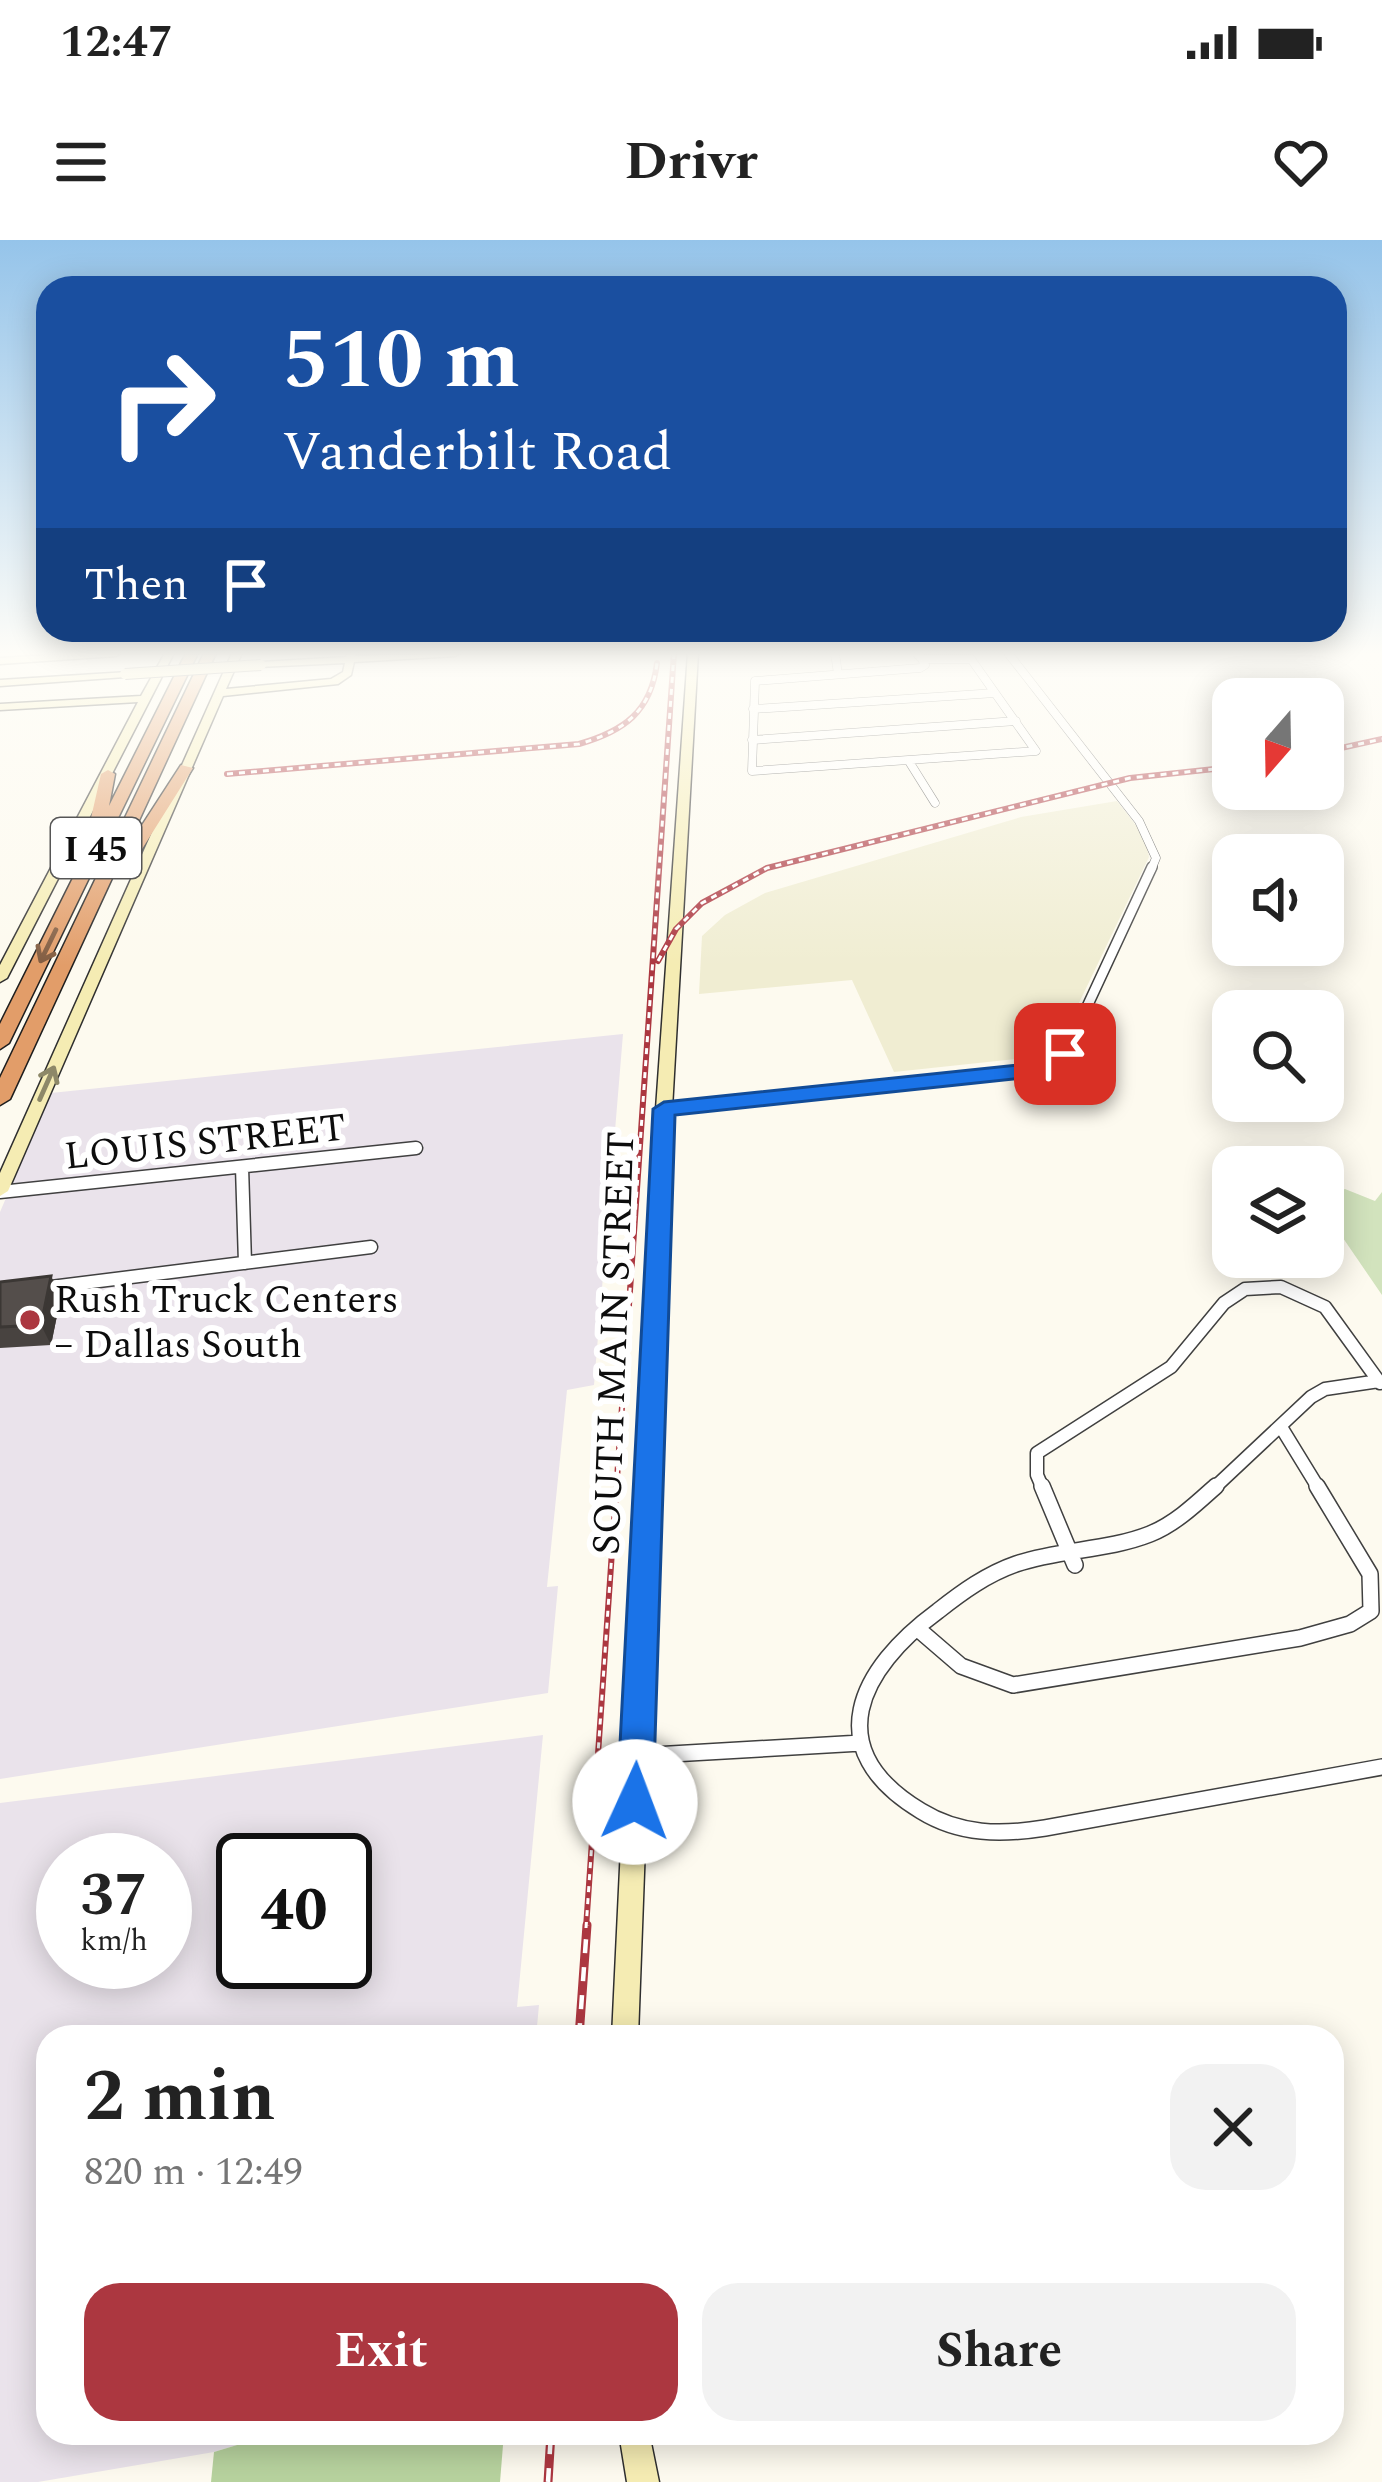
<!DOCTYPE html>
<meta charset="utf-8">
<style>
body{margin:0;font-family:Spectral,serif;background:#f2f2f2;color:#222;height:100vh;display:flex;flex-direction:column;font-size:45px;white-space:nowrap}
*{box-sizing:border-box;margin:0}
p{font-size:39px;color:#767676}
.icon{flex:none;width:66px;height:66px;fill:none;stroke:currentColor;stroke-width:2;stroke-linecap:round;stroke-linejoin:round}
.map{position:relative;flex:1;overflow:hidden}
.panel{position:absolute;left:36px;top:1785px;width:1308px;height:420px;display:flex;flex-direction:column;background:#fff;border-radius:36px;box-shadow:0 6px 30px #0003}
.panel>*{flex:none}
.guide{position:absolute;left:36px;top:36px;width:1311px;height:366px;border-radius:36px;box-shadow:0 6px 30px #0003;background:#1a4fa0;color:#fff;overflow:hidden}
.needle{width:78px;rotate:200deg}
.fabs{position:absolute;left:1212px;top:438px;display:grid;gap:24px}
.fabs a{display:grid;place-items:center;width:132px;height:132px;border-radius:24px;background:#fff;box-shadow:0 6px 30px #0003;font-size:60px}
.speed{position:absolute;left:36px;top:1593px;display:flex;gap:24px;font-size:60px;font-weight:700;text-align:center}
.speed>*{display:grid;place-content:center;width:156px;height:156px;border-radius:50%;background:#fff;box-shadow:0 6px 30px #0003;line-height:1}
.speed small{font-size:30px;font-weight:400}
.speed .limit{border:6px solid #111;border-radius:18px;background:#fff;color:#111}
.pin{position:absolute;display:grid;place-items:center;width:102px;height:102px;color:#fff;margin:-51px;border-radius:24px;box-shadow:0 6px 18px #0006}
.me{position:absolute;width:132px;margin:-66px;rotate:2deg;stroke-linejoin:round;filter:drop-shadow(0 0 9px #0008)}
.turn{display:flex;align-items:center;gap:42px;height:252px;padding:0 48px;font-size:54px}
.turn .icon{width:156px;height:156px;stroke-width:2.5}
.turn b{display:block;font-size:84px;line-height:102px}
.then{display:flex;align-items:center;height:114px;padding:0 48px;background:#0003;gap:24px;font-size:45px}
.round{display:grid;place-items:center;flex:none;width:126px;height:126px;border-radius:36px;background:#f2f2f2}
.head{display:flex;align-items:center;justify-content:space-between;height:204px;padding:0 48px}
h1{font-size:72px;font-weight:700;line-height:90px}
.action{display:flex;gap:24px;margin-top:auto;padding:24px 48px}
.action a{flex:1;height:138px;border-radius:36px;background:#ac3740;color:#fff;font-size:48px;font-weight:700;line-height:138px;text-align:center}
.action a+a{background:#f2f2f2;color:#222}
.status{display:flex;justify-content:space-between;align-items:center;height:84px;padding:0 60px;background:#fff;direction:ltr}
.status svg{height:33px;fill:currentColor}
header{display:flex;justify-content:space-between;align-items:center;height:156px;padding:0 48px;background:#fff;font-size:54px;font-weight:700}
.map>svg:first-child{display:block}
.industrial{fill:#eae3eb;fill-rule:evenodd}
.farmland{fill:#f0edd2}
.green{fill:#d2e3bd}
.forest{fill:#b7d29e}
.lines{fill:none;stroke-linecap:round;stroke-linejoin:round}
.street-far3-casing{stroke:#404040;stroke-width:9}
.street-far2-casing{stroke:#404040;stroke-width:12}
.street-far1-casing{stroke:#404040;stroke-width:15}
.street-casing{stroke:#404040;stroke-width:18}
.secondary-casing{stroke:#2f2f2f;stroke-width:3}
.highway-casing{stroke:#1e1e1e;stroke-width:3}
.street-far3{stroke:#fff;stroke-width:8}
.street-far2{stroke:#fff;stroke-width:9}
.street-far1{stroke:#fff;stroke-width:12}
.street{stroke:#fff;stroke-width:15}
.secondary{fill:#f5ecb3;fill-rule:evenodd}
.highway{fill:#e29d69;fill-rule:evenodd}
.rail-far1-casing{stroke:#ac3740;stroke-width:6}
.rail-casing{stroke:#ac3740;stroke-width:9}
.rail-far1{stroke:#fff;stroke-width:3;stroke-dasharray:6;stroke-linecap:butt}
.rail{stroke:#fff;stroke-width:4.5;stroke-dasharray:14;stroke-linecap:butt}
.secondary-bridge-casing{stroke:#2f2f2f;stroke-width:12;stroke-linecap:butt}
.secondary-bridge{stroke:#f5ecb3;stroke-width:10}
.wall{fill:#484340}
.shaded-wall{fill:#3b3734}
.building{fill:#544e4b;stroke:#3b3734;stroke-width:3}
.oneway{stroke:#825c40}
.oneway2{stroke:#8d8868}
.route{fill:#1a73e8;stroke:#114b97;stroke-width:3}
.poi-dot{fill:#ac3740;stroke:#fff;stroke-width:4.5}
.labels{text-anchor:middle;stroke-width:12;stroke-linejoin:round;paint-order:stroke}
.shield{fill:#fff;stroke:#565656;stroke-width:3}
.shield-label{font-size:36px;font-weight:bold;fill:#0d0d0d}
.street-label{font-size:39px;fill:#0d0d0d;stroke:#fff}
.poi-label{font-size:39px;fill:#0d0d0d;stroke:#fff;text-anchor:start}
</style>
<div class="status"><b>12:47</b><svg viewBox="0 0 49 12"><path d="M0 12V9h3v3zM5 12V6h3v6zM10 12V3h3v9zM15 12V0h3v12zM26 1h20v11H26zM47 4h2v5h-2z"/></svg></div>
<header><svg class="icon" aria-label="menu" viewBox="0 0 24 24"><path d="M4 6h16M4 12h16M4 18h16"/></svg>Drivr<svg class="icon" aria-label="heart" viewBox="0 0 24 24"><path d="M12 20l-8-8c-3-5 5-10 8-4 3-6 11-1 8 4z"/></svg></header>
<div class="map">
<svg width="1382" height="2242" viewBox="0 0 1382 2242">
<rect width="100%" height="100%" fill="#fdfaef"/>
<path class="industrial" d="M623 794 594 1145 567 1150 547 1347 558 1346 548 1453 0 1539V972L51 853Z
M543 1495 517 1767 539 1765 536 1797H48V2193H277L214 2212 38 2242H0V1563ZM63 1620H165V1722H63ZM243 1620H345V1722H243Z"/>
<path class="farmland" d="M1117 561 1145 597 1149 617 1054 815 894 832 852 740 699 754 702 696 725 675 765 653 1021 577Z"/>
<path class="green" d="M1345 949 1375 961 1382 952V1055L1330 979 1333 953Z"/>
<path class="forest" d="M277 2193H504L500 2242H211L214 2212Z"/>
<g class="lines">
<g class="street-far3-casing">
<path id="street-far3" d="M835 413 838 434
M916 413 922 419
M1008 413 1139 581 1156 618 1151 630
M922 419H971L1036 511 752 531 755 441 920 428 925 425Z
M753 469 995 453
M752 500 1016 481
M910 523 935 563"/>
</g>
<g class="street-far2-casing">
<path id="street-far2" d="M664 869 1042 829 1065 814 1152 627"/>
</g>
<g class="street-far1-casing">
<path id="street-far1" d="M242 927 245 1023
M0 952 416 908
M43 1048 371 1007
M1281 1187 1319 1249
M1043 1249 1037 1235V1213L1171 1127 1224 1063 1245 1049 1281 1047 1325 1067 1380 1143
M1213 1249 1311 1157 1325 1149 1379 1141"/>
</g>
<g class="street-casing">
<path id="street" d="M1042 1246 1075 1325
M1216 1246C1196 1264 1175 1284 1150 1294 1107 1311 1059 1309 1016 1324 987 1334 962 1352 938 1371 859 1429 818 1509 921 1571 960 1595 1001 1595 1045 1588L1382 1527
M918 1389 961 1426 1013 1445 1300 1398 1350 1384 1371 1371 1370 1334 1317 1246
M637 1516 861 1503"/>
</g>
<g class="secondary-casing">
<path id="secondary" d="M81 413H121L116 416 0 424V418Z
M165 413H174L7 738 0 742V725L138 462 0 470V464L141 456Z
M232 413H242L226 449 331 439 343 432 345 423 258 427V423L261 422 346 417 347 413H355V416L460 413 455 416 354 422 351 435 338 444 223 456 8 951 0 956V933Z
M688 413H698L672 869 638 1797H612L656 869Z
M128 432 130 434 125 437 0 446V440Z
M619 2193H649L659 2242H627Z"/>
</g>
<g class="highway-casing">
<path id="highway" d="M186 413 197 415 9 803 0 809V784L101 582 91 578 101 534 108 530 115 534 109 566Z
M204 413H216L124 613 181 525 193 528 132 625 119 623 10 859 0 865V838Z"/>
</g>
<use href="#street-far3" class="street-far3"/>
<use href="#street-far2" class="street-far2"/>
<use href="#street-far1" class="street-far1"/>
<use href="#street" class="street"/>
<use href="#secondary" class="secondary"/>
<use href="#highway" class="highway"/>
<g class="rail-far1-casing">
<path id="rail-far1" d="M1323 512 1382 499
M227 534 579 504C624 491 651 472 657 423
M658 721 676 689 702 663 767 628 1130 538 1233 527
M586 1688 674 413"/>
</g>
<g class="rail-casing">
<path id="rail" d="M579 1797 587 1685
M548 2242 551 2193"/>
</g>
<use href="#rail-far1" class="rail-far1"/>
<use href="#rail" class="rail"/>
<g class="secondary-bridge-casing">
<path id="secondary-bridge" d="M125 434 261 425"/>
</g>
<use href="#secondary-bridge" class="secondary-bridge"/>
</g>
<path class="wall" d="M0 1042 61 1056 51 1105 0 1108Z"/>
<path class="shaded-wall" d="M51 1036 61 1056 51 1105 41 1085Z"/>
<path class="building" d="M51 1036 41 1085 0 1087V1042Z"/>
<defs><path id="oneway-shaft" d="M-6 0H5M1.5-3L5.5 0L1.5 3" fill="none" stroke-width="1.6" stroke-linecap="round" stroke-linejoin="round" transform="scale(3)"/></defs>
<use class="oneway" href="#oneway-shaft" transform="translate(48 706) rotate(116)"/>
<use class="oneway2" href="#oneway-shaft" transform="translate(47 843) rotate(-66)"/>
<linearGradient id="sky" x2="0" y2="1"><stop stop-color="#95c4ea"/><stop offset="0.57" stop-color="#fefdf8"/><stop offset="1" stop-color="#fefdf8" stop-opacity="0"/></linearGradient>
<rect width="1382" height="726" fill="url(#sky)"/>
<path class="route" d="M1065 808 1073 810V819L1042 836 675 875 653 1562 648 1573 635 1578 623 1573 617 1562 653 869 664 862 1036 823Z"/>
<circle class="poi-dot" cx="30" cy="1080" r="12"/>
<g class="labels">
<rect class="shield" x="51" y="578" width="90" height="60" rx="9"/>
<g class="shield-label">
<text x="96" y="621">I 45</text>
</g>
<g class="street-label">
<text transform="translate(205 900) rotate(-6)" y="14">LOUIS STREET</text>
<text transform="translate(612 1103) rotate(-88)" y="14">SOUTH MAIN STREET</text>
</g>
<g class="poi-label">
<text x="54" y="1072">Rush Truck Centers<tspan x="54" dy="45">– Dallas South</tspan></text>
</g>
</g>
</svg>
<div class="fabs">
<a><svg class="needle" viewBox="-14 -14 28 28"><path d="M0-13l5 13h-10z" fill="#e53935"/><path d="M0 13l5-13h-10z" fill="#767676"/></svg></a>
<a><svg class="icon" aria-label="sound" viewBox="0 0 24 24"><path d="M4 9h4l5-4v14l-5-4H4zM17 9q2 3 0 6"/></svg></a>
<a><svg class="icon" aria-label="search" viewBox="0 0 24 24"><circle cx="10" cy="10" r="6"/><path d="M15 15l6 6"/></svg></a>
<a><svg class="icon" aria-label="layers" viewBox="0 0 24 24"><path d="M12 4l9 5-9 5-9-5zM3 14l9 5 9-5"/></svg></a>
</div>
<div class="speed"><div>37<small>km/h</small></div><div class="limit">40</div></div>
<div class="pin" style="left:1065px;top:814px;background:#d93025"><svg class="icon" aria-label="arrive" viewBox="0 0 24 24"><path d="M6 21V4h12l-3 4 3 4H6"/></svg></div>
<svg class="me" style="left:635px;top:1562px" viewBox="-20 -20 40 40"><circle r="19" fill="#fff"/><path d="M0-13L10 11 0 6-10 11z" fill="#1a73e8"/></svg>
<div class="guide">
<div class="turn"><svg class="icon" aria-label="right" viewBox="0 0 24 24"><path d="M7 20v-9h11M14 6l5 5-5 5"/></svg><div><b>510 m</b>Vanderbilt Road</div></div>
<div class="then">Then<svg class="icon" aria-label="arrive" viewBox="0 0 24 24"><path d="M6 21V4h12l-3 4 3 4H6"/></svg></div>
</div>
<section class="panel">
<div class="head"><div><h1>2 min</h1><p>820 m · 12:49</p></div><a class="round"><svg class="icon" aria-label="close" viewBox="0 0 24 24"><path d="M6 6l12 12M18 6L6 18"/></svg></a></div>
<div class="action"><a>Exit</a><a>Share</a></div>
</section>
</div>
